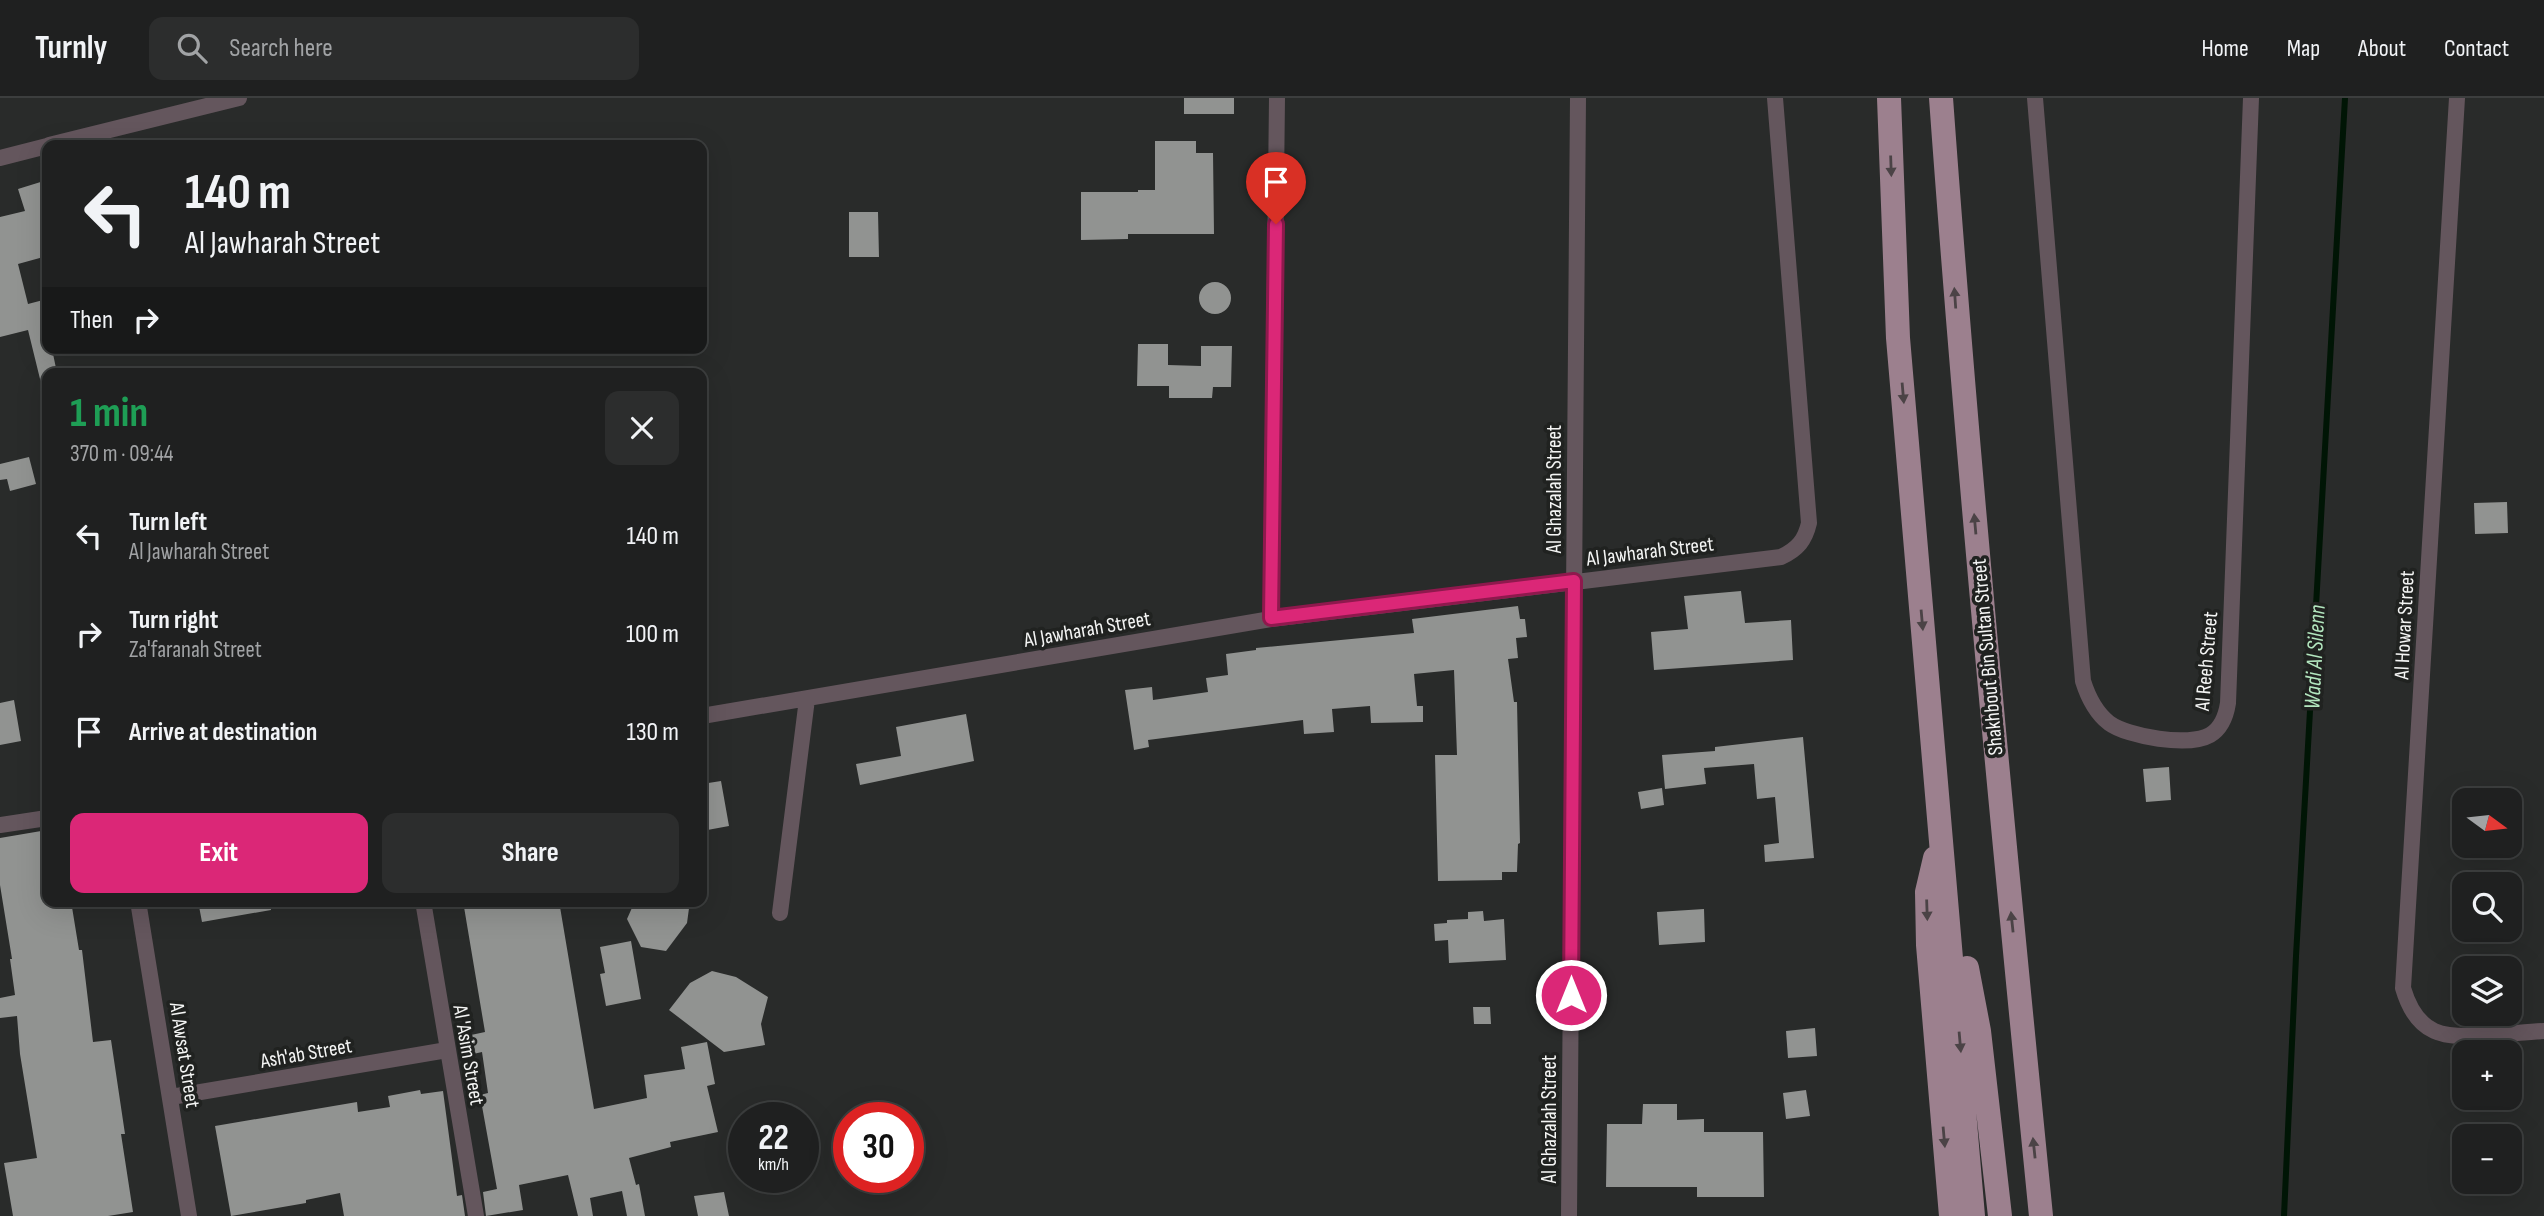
<!DOCTYPE html>
<meta charset="utf-8">
<style>
body{margin:0;font-family:"Sofia Sans Condensed",sans-serif;background:#2c2d2d;color:#f1f3f6;height:100vh;display:flex;flex-direction:column;font-size:26px;white-space:nowrap}
*{box-sizing:border-box;margin:0}
p{font-size:23px;color:#a1a3a5}
.icon{flex:none;width:38px;height:38px;fill:none;stroke:currentColor;stroke-width:2;stroke-linecap:round;stroke-linejoin:round}
.map{position:relative;flex:1;overflow:hidden}
.sheet{position:absolute;left:42px;top:270px;width:665px;height:539px;display:flex;flex-direction:column;background:#1f2020;border-radius:14px;box-shadow:0 7px 28px #0002,0 0 0 2px #3c3e3e}
.sheet>*{flex:none}
.guide{position:absolute;left:42px;top:42px;width:665px;height:214px;border-radius:14px;box-shadow:0 7px 28px #0002,0 0 0 2px #3c3e3e;background:#1f2020;color:#f1f3f6;overflow:hidden}
.needle{width:46px;rotate:105deg}
.controls{position:absolute;left:2452px;top:690px;display:grid;gap:14px}
.controls a{display:grid;place-items:center;width:70px;height:70px;border-radius:14px;background:#1f2020;box-shadow:0 7px 28px #0002,0 0 0 2px #3c3e3e;font-size:35px}
.speed{position:absolute;left:728px;top:1004px;display:flex;gap:14px;font-size:35px;font-weight:700;text-align:center}
.speed>*{display:grid;place-content:center;width:91px;height:91px;border-radius:50%;background:#1f2020;box-shadow:0 7px 28px #0002,0 0 0 2px #3c3e3e;line-height:1}
.speed small{font-size:18px;font-weight:400}
.speed .limit{border:10px solid #d22;background:#fff;color:#111}
.pin{position:absolute;display:grid;place-items:center;width:60px;height:60px;color:#fff;margin:-72px -30px;border-radius:50% 50% 50% 0;rotate:-45deg;box-shadow:0 0 7px #0007}
.pin .icon{rotate:45deg}
.me{position:absolute;width:77px;margin:-38px;rotate:0deg;stroke-linejoin:round;filter:drop-shadow(0 0 5px #0008)}
.turn{display:flex;align-items:center;gap:24px;height:147px;padding:0 28px;font-size:32px}
.turn .icon{width:91px;height:91px;stroke-width:2.5}
.turn b{display:block;font-size:49px;line-height:60px}
.then{display:flex;align-items:center;height:66px;padding:0 28px;background:#0003;gap:14px;font-size:26px}
.round{display:grid;place-items:center;flex:none;width:74px;height:74px;border-radius:14px;background:#2c2d2d}
.head{display:flex;align-items:center;justify-content:space-between;height:119px;padding:0 28px}
h1{font-size:42px;font-weight:700;line-height:52px;color:#1e9e55}
.button{display:flex;gap:14px;margin-top:auto;padding:14px 28px}
.button a{flex:1;height:80px;border-radius:14px;background:#db2777;color:#fff;font-size:28px;font-weight:700;line-height:80px;text-align:center}
.button a+a{background:#2c2d2d;color:#f1f3f6}
ul{padding:0;list-style:none}
li{display:flex;align-items:center;gap:21px;height:98px;padding:0 28px}
li div{flex:1}
li b{display:block;font-size:26px}
li em{font-style:normal}
header{display:flex;align-items:center;gap:42px;box-sizing:border-box;height:98px;padding:0 35px;background:#1f2020;border-bottom:2px solid #3c3e3e}
header strong{font-size:33px}
nav{display:flex;gap:38px;margin-inline-start:auto;font-size:24px}
.search{width:490px;height:63px;background:#2c2d2d;display:flex;align-items:center;gap:18px;box-sizing:border-box;padding:0 24px;border-radius:14px;color:#a1a3a5;font-size:26px}
.map>svg:first-child{display:block}
.lines{fill:none;stroke-linecap:round;stroke-linejoin:round}
.stream{stroke:#001505;stroke-width:6}
.building{fill:#919391}
.minor{stroke:#64565d;stroke-width:16}
.primary{stroke:#9c808e;stroke-width:24}
.oneway{fill:#4b4346}
.route-casing{stroke:#8e194d;stroke-width:18}
.route{stroke:#db2777;stroke-width:12}
.labels{text-anchor:middle;stroke-width:7;stroke-linejoin:round;paint-order:stroke}
.street-label{font-size:21px;fill:#f4f5f4;stroke:#202220}
.water-label{font-size:23px;font-style:italic;fill:#b3e7bf;stroke:#202220}
</style>
<header>
<strong>Turnly</strong>
<div class="search"><svg class="icon" aria-label="search" viewBox="0 0 24 24"><circle cx="10" cy="10" r="6"/><path d="M15 15l6 6"/></svg>Search here</div>
<nav><a>Home</a><a>Map</a><a>About</a><a>Contact</a></nav>
</header>
<div class="map">
<svg width="2544" height="1118" viewBox="0 0 2544 1118">
<rect width="100%" height="100%" fill="#292b2a"/>
<g class="lines">
<path class="stream" d="M2284 1118 2296 858 2345 0"/>
</g>
<path class="building" d="M1184 0H1234V16H1184Z
M1155 43H1196V55H1213L1214 136H1128V141L1081 142V94H1138V92H1155Z
M47 82V158L18 166 28 206 47 201V252L52 251 57 275H47V284L41 285 28 232 0 239V119L25 113 18 91Z
M849 114H878L879 159H849Z
M1199 200a16 16 0 1 1 32 0a16 16 0 1 1-32 0Z
M1138 246H1168V267L1201 268V248H1232L1231 289H1213L1212 300H1169V288H1137Z
M29 359 36 386 10 393 7 381 0 382V366Z
M2507 404 2508 435 2475 436 2474 405Z
M1741 493 1745 525 1791 522 1793 562 1654 572 1651 534 1688 531 1684 498Z
M1518 508 1520 521H1525L1527 539 1516 540 1518 560 1508 561 1514 604H1517L1520 745 1518 746 1517 774H1502V782L1438 783 1435 657H1457L1454 572 1414 576 1417 608H1423V624L1371 625 1370 608 1332 611 1334 634 1304 636 1303 622 1148 642 1149 649 1134 652 1125 592 1152 589 1153 602 1208 594 1206 580 1228 577 1226 556 1256 552V550L1414 535 1412 521Z
M14 602 21 643 0 647V605Z
M966 616 974 663 860 687 856 666 901 658 896 629Z
M1803 639 1814 760 1765 764 1764 747 1779 745 1775 699 1757 701 1754 666 1704 670 1706 686 1665 691 1662 657 1715 653V649Z
M2169 669 2171 702 2146 704 2143 671Z
M721 683 729 728 702 733V686Z
M1662 690 1664 707 1641 711 1638 694Z
M47 732V803H71L79 852H82L93 944 111 942 125 1036H121L133 1114 108 1118H13L4 1065 37 1060 20 956 17 918 0 920V900L15 897 10 861H12L0 787V740Z
M198 803H270L271 812 202 824Z
M463 803H559L594 1011 647 1000 644 977 685 971 681 949 707 944 715 986 707 988 718 1034 670 1044 671 1049 629 1060 636 1087 639 1086 645 1118H627L622 1093 590 1100 593 1118H578L568 1077 519 1087 523 1112 486 1118 483 1094 497 1091 480 997 488 995 482 954 460 959 457 940 485 934Z
M635 803H690L687 825 666 853 641 849 627 821Z
M1704 811 1705 844 1659 847 1657 814Z
M1483 813 1484 823 1504 821 1506 862 1449 865 1448 842 1435 843 1434 826 1447 825V822L1468 821V814Z
M631 843 641 901 606 908 600 876 605 875 600 849Z
M712 873 736 879 768 899 761 926 765 947 724 954 669 912 690 885Z
M1473 909H1490L1491 926H1474Z
M1815 930 1817 958 1788 960 1786 933Z
M420 992 421 996 443 993 457 1098 462 1097 465 1118H344L340 1095 306 1102V1105L231 1118 215 1028 357 1004 358 1014 390 1009 388 998Z
M1806 992 1810 1018 1786 1021 1783 995Z
M1643 1006H1677V1022L1704 1021V1034H1763L1764 1099H1697V1089H1606L1607 1026H1642Z
M724 1094 729 1118H698L694 1098Z"/>
<g class="lines">
<path class="minor" d="M2035 0 2083 583C2088 599 2095 614 2109 625 2128 639 2189 649 2210 637 2222 630 2226 618 2228 605L2251 0
M2457 0 2403 890C2417 938 2444 941 2489 937 2507 936 2526 934 2544 933
M49 47 239 0
M0 60 47 48
M1271 521 1277 0
M702 618 1271 521 1781 459C1798 451 1805 442 1809 425L1775 0
M0 727 47 720
M138 803 189 1118
M423 803 476 1118
M780 815 807 601
M171 999 447 952
M1569 1118 1578 0"/>
<path class="primary" d="M1889 0 1898 240 1973 1118
M1941 0C1968 373 2004 746 2041 1118
M1935 760 1927 794 1928 847 1951 1118
M1967 870 1979 933 2000 1118"/>
</g>
<defs><path id="oneway-solid" d="M-6-.8H1V-3.2L6.5 0L1 3.2V.8H-6Z" transform="scale(1.75)"/></defs>
<g class="oneway">
<use href="#oneway-solid" transform="translate(1891 68) rotate(88)"/>
<use href="#oneway-solid" transform="translate(1955 200) rotate(-94)"/>
<use href="#oneway-solid" transform="translate(1903 295) rotate(85)"/>
<use href="#oneway-solid" transform="translate(1975 426) rotate(-95)"/>
<use href="#oneway-solid" transform="translate(1922 522) rotate(85)"/>
<use href="#oneway-solid" transform="translate(1927 812) rotate(88)"/>
<use href="#oneway-solid" transform="translate(2012 824) rotate(-96)"/>
<use href="#oneway-solid" transform="translate(1960 944) rotate(85)"/>
<use href="#oneway-solid" transform="translate(1944 1039) rotate(85)"/>
<use href="#oneway-solid" transform="translate(2034 1050) rotate(-96)"/>
</g>
<g class="lines">
<g class="route-casing">
<path id="route" d="M1276 126 1271 520 1574 483 1571 897"/>
</g>
<use href="#route" class="route"/>
</g>
<g class="labels">
<g class="street-label">
<text transform="translate(1554 391) rotate(-90)" y="7">Al Ghazalah Street</text>
<text transform="translate(1650 453) rotate(-7)" y="7">Al Jawharah Street</text>
<text transform="translate(2404 527) rotate(-87)" y="7">Al Howar Street</text>
<text transform="translate(1087 531) rotate(-10)" y="7">Al Jawharah Street</text>
<text transform="translate(1987 559) rotate(-95)" y="7">Shakhbout Bin Sultan Street</text>
<text transform="translate(2206 563) rotate(-85)" y="7">Al Reeh Street</text>
<text transform="translate(306 955) rotate(-10)" y="7">Ash'ab Street</text>
<text transform="translate(185 957) rotate(81)" y="7">Al Awsat Street</text>
<text transform="translate(469 957) rotate(80)" y="7">Al 'Asim Street</text>
<text transform="translate(1549 1021) rotate(-90)" y="7">Al Ghazalah Street</text>
</g>
<g class="water-label">
<text transform="translate(2314 559) rotate(-87)" y="8">Wadi Al Silenn</text>
</g>
</g>
</svg>
<div class="controls">
<a><svg class="needle" viewBox="-14 -14 28 28"><path d="M0-13l5 13h-10z" fill="#e53935"/><path d="M0 13l5-13h-10z" fill="#a1a3a5"/></svg></a>
<a><svg class="icon" aria-label="search" viewBox="0 0 24 24"><circle cx="10" cy="10" r="6"/><path d="M15 15l6 6"/></svg></a>
<a><svg class="icon" aria-label="layers" viewBox="0 0 24 24"><path d="M12 4l9 5-9 5-9-5zM3 14l9 5 9-5"/></svg></a>
<a>+</a>
<a>−</a>
</div>
<div class="speed"><div>22<small>km/h</small></div><div class="limit">30</div></div>
<div class="pin" style="left:1276px;top:126px;background:#d93025"><svg class="icon" aria-label="arrive" viewBox="0 0 24 24"><path d="M6 21V4h12l-3 4 3 4H6"/></svg></div>
<svg class="me" style="left:1571px;top:897px" viewBox="-20 -20 40 40"><circle r="17" fill="#db2777" stroke="#fff" stroke-width="3"/><path d="M0-11L8 9 0 5-8 9z" fill="#fff"/></svg>
<div class="guide">
<div class="turn"><svg class="icon" aria-label="left" viewBox="0 0 24 24"><path d="M17 20v-9H6M10 6l-5 5 5 5"/></svg><div><b>140 m</b>Al Jawharah Street</div></div>
<div class="then">Then<svg class="icon" aria-label="right" viewBox="0 0 24 24"><path d="M7 20v-9h11M14 6l5 5-5 5"/></svg></div>
</div>
<section class="sheet">
<div class="head"><div><h1>1 min</h1><p>370 m · 09:44</p></div><a class="round"><svg class="icon" aria-label="close" viewBox="0 0 24 24"><path d="M6 6l12 12M18 6L6 18"/></svg></a></div>
<ul>
<li><svg class="icon" aria-label="left" viewBox="0 0 24 24"><path d="M17 20v-9H6M10 6l-5 5 5 5"/></svg><div><b>Turn left</b><p>Al Jawharah Street</p></div><em>140 m</em></li>
<li><svg class="icon" aria-label="right" viewBox="0 0 24 24"><path d="M7 20v-9h11M14 6l5 5-5 5"/></svg><div><b>Turn right</b><p>Za'faranah Street</p></div><em>100 m</em></li>
<li><svg class="icon" aria-label="arrive" viewBox="0 0 24 24"><path d="M6 21V4h12l-3 4 3 4H6"/></svg><div><b>Arrive at destination</b></div><em>130 m</em></li>
</ul>
<div class="button"><a>Exit</a><a>Share</a></div>
</section>
</div>
